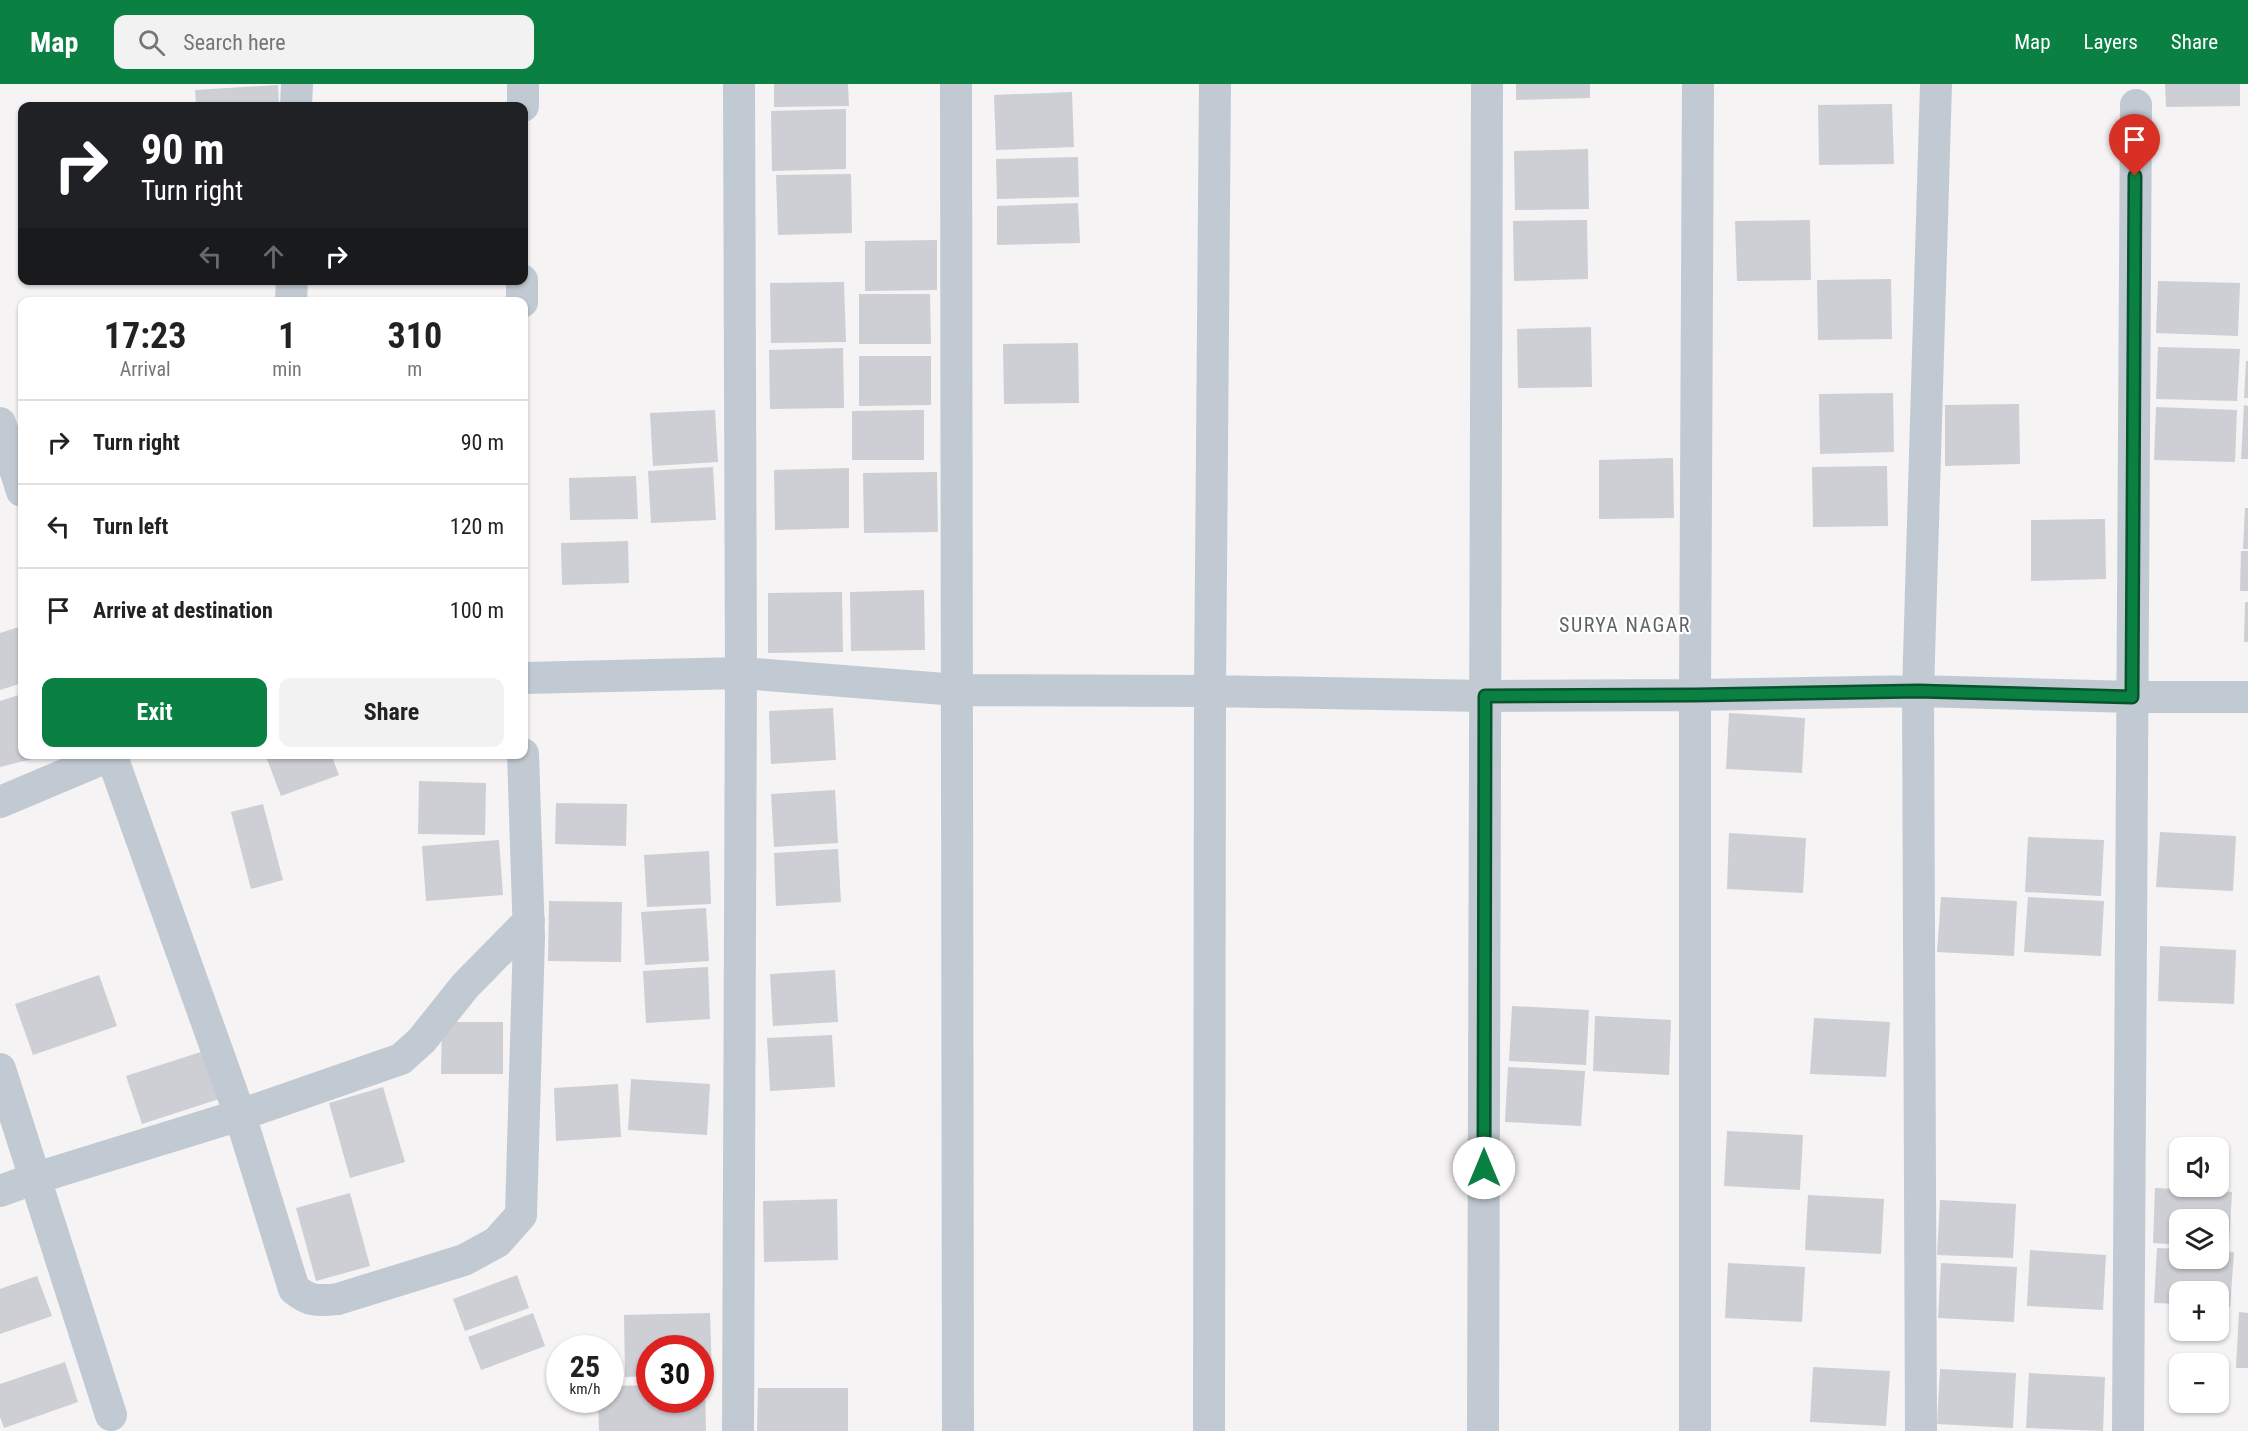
<!DOCTYPE html>
<meta charset="utf-8">
<style>
body{margin:0;font-family:"Roboto Condensed",sans-serif;background:#f2f2f2;color:#222;height:100vh;display:flex;flex-direction:column;font-size:22px;white-space:nowrap}
*{box-sizing:border-box;margin:0}
p{font-size:20px;color:#767676}
.icon{flex:none;width:33px;height:33px;fill:none;stroke:currentColor;stroke-width:2;stroke-linecap:round;stroke-linejoin:round}
.map{position:relative;flex:1;overflow:hidden}
.sheet{position:absolute;left:18px;top:213px;width:510px;height:462px;display:flex;flex-direction:column;background:#fff;border-radius:12px;box-shadow:0 2px 4px #0004}
.sheet>*{flex:none}
.guide{position:absolute;left:18px;top:18px;width:510px;height:183px;border-radius:12px;box-shadow:0 2px 4px #0004;background:#202124;color:#fff;overflow:hidden}
.buttons{position:absolute;left:2169px;top:1053px;display:grid;gap:12px}
.buttons a{display:grid;place-items:center;width:60px;height:60px;border-radius:12px;background:#fff;box-shadow:0 2px 4px #0004;font-size:30px}
.speed{position:absolute;left:546px;top:1251px;display:flex;gap:12px;font-size:30px;font-weight:700;text-align:center}
.speed>*{display:grid;place-content:center;width:78px;height:78px;border-radius:50%;background:#fff;box-shadow:0 2px 4px #0004;line-height:1}
.speed small{font-size:15px;font-weight:400}
.speed .limit{border:9px solid #d22;background:#fff;color:#111}
.pin{position:absolute;display:grid;place-items:center;width:51px;height:51px;color:#fff;margin:-62px -26px;border-radius:50% 50% 50% 0;rotate:-45deg;box-shadow:0 0 6px #0007}
.pin .icon{rotate:45deg}
.me{position:absolute;width:66px;margin:-33px;rotate:0deg;stroke-linejoin:round;filter:drop-shadow(0 0 4px #0008)}
.turn{display:flex;align-items:center;gap:21px;height:126px;padding:0 24px;font-size:27px}
.turn .icon{width:78px;height:78px;stroke-width:2.5}
.turn b{display:block;font-size:42px;line-height:51px}
.lanes{display:flex;align-items:center;height:57px;padding:0 24px;background:#0003;justify-content:center;gap:30px;direction:ltr}
.lanes .off{opacity:.35}
.eta{display:flex;justify-content:space-evenly;align-items:center;height:102px;text-align:center}
.eta b{font-size:36px;font-weight:700;line-height:42px}
.button{display:flex;gap:12px;margin-top:auto;padding:12px 24px}
.button a{flex:1;height:69px;border-radius:12px;background:#0b8043;color:#fff;font-size:24px;font-weight:700;line-height:69px;text-align:center}
.button a+a{background:#f2f2f2;color:#222}
ul{padding:0;list-style:none}
li{display:flex;align-items:center;gap:18px;height:84px;padding:0 24px;border-top:2px solid #e0e0e0}
li div{flex:1}
li b{display:block;font-size:22px}
li em{font-style:normal}
header{display:flex;align-items:center;gap:36px;box-sizing:border-box;height:84px;padding:0 30px;background:#0b8043;color:#fff}
header strong{font-size:28px}
nav{display:flex;gap:33px;margin-inline-start:auto;font-size:21px}
.search{width:420px;height:54px;background:#f2f2f2;display:flex;align-items:center;gap:15px;box-sizing:border-box;padding:0 21px;border-radius:12px;color:#767676;font-size:22px}
.map>svg:first-child{display:block}
.building{fill:#cdcfd5}
.lines{fill:none;stroke-linecap:round;stroke-linejoin:round}
.minor{stroke:#c1cad2;stroke-width:32}
.route-casing{stroke:#07532c;stroke-width:15}
.route{stroke:#0b8043;stroke-width:10}
.labels{text-anchor:middle;stroke-width:4.5;stroke-linejoin:round;paint-order:stroke}
.neighbourhood-label{font-size:20px;letter-spacing:1.5px;fill:#5f6368;stroke:#fff}
</style>
<header>
<strong>Map</strong>
<div class="search"><svg class="icon" aria-label="search" viewBox="0 0 24 24"><circle cx="10" cy="10" r="6"/><path d="M15 15l6 6"/></svg>Search here</div>
<nav><a>Map</a><a>Layers</a><a>Share</a></nav>
</header>
<div class="map">
<svg width="2248" height="1347" viewBox="0 0 2248 1347">
<rect width="100%" height="100%" fill="#f5f3f3"/>
<path class="building" d="M774 0H848L849 22 774 23Z
M1516 0H1590V14L1516 16Z
M2165 0H2240V22L2166 23Z
M278 1 279 22H196L195 6Z
M1072 8 1074 63 996 66 994 11Z
M1892 20 1894 80 1819 81 1818 21Z
M846 25V85L772 87 771 27Z
M1588 65 1589 125 1515 126 1514 67Z
M1078 73 1079 113 997 115 996 75Z
M851 90 852 149 778 151 776 91Z
M1078 119 1080 159 997 161V122Z
M1587 136 1588 195 1514 197 1513 137Z
M1810 136 1811 196 1737 197 1735 137Z
M937 156V206L865 207V157Z
M1891 195 1892 255 1818 256 1817 196Z
M2158 197 2240 199 2238 252 2156 249Z
M844 198 846 258 771 259 770 199Z
M859 210H930L931 260H859Z
M1591 243 1592 303 1518 304 1517 245Z
M1078 259 1079 319 1004 320 1003 260Z
M2158 263 2240 265 2237 317 2156 315Z
M843 264 844 324 770 325 769 266Z
M859 272H931V321L859 322Z
M2246 277H2248V314H2244Z
M1893 309 1894 368 1820 370 1819 310Z
M2019 320 2020 380 1945 382V321Z
M2244 321 2248 322V375H2241Z
M2156 323 2237 326 2235 378 2154 376Z
M715 326 718 378 653 382 650 329Z
M924 326V376H852V327Z
M1673 374 1674 434 1599 435V376Z
M1887 382 1888 442 1813 443 1812 383Z
M713 383 716 436 651 439 648 387Z
M849 384V444L775 446 774 386Z
M937 388 938 448 864 449 863 389Z
M636 392 638 435 570 436 569 394Z
M2245 424H2248V465H2243Z
M2105 435 2106 495 2031 497V436Z
M628 457 629 499 562 501 561 459Z
M2241 467H2248V507H2240Z
M924 506 925 566 851 567 850 508Z
M842 508 843 568 768 569V509Z
M2245 518H2248V558H2244Z
M22 542V599L0 606V549Z
M22 610V670H39L40 673 0 683V617Z
M833 624 836 676 771 680 769 627Z
M1729 629 1805 634 1802 689 1726 685Z
M265 670H331L339 691 281 712Z
M419 697 486 699 485 751 418 750Z
M835 706 838 759 774 763 771 710Z
M556 719 627 720 626 762 555 760Z
M263 720 283 796 251 805 231 728Z
M2160 748 2236 752 2233 807 2156 803Z
M1729 749 1806 754 1803 809 1727 805Z
M2028 753 2104 756 2101 812 2025 808Z
M499 756 503 811 426 817 422 762Z
M838 765 841 818 776 822 774 769Z
M709 767 711 820 647 823 644 771Z
M1941 813 2017 817 2014 872 1937 868Z
M2028 813 2104 817 2101 872 2024 868Z
M549 817 622 818 621 878 548 877Z
M706 824 709 877 645 881 641 828Z
M2160 862 2236 866 2234 920 2158 917Z
M708 883 710 935 646 939 643 887Z
M835 886 838 938 773 942 770 890Z
M99 891 117 942 33 971 15 920Z
M1512 922 1589 926 1586 981 1509 977Z
M1595 932 1671 936 1669 991 1593 987Z
M1814 934 1890 938 1886 993 1810 990Z
M442 938H503V990H441Z
M832 951 835 1003 770 1007 767 954Z
M204 967 219 1015 142 1040 126 992Z
M1508 983 1585 987 1581 1042 1505 1038Z
M631 995 710 1000 707 1051 628 1046Z
M618 1000 621 1053 556 1057 554 1004Z
M383 1003 405 1078 350 1094 329 1019Z
M1727 1047 1803 1051 1800 1106 1724 1102Z
M2155 1104 2232 1108 2229 1163H2218V1136H2180V1161L2153 1159Z
M350 1109 370 1182 316 1197 296 1124Z
M1808 1111 1884 1115 1881 1170 1805 1166Z
M837 1115 838 1176 764 1178 763 1117Z
M1940 1116 2016 1120 2013 1174 1937 1171Z
M2157 1164 2180 1165V1174H2218V1167L2234 1168 2230 1223H2218V1208H2180V1220L2154 1219Z
M2030 1166 2106 1171 2103 1226 2027 1222Z
M1728 1179 1805 1183 1802 1238 1725 1234Z
M1941 1179 2017 1183 2014 1238 1938 1234Z
M517 1191 529 1224 465 1247 453 1215Z
M37 1192 52 1232 0 1250V1205Z
M2239 1228 2248 1229V1284H2236Z
M533 1229 545 1262 481 1286 468 1253Z
M710 1229 712 1291H700V1264H650V1292L625 1293 624 1231Z
M65 1278 78 1318 4 1344 0 1333V1300Z
M1813 1283 1890 1287 1886 1342 1810 1338Z
M1940 1285 2016 1289 2013 1344 1937 1340Z
M2029 1289 2105 1293 2103 1347 2026 1344Z
M700 1299H705L706 1347H599L598 1316H610V1302L650 1301V1316H700Z
M758 1304H848V1347H757Z"/>
<g class="lines">
<path class="minor" d="M956 0 958 1347
M296 22 297 0
M523 22V0
M291 218 292 196
M522 218V196
M0 339 22 407
M524 594 741 589 957 606 1210 607 1485 612 1695 611 1918 607 2132 613H2248
M111 670 240 1031 294 1205C310 1218 318 1217 338 1215L464 1176 497 1158 521 1131 529 853 523 670
M0 718 114 670
M0 985 111 1331
M0 1107 36 1094 240 1031 401 975 422 956 465 902 529 837
M738 1347 741 589 739 0
M1209 1347 1210 607 1215 0
M1483 1347 1487 0
M1695 1347V611L1698 0
M1921 1347 1918 607 1936 0
M2128 1347 2136 21"/>
</g>
<g class="lines">
<g class="route-casing">
<path id="route" d="M1484 1084 1485 612 1695 611 1918 607 2132 613 2135 92"/>
</g>
<use href="#route" class="route"/>
</g>
<g class="labels">
<g class="neighbourhood-label">
<text x="1625" y="548">SURYA NAGAR</text>
</g>
</g>
</svg>
<div class="buttons">
<a><svg class="icon" aria-label="sound" viewBox="0 0 24 24"><path d="M4 9h4l5-4v14l-5-4H4zM17 9q2 3 0 6"/></svg></a>
<a><svg class="icon" aria-label="layers" viewBox="0 0 24 24"><path d="M12 4l9 5-9 5-9-5zM3 14l9 5 9-5"/></svg></a>
<a>+</a>
<a>−</a>
</div>
<div class="speed"><div>25<small>km/h</small></div><div class="limit">30</div></div>
<div class="pin" style="left:2135px;top:92px;background:#d93025"><svg class="icon" aria-label="arrive" viewBox="0 0 24 24"><path d="M6 21V4h12l-3 4 3 4H6"/></svg></div>
<svg class="me" style="left:1484px;top:1084px" viewBox="-20 -20 40 40"><circle r="19" fill="#fff"/><path d="M0-13L10 11 0 6-10 11z" fill="#0b8043"/></svg>
<div class="guide">
<div class="turn"><svg class="icon" aria-label="right" viewBox="0 0 24 24"><path d="M7 20v-9h11M14 6l5 5-5 5"/></svg><div><b>90 m</b>Turn right</div></div>
<div class="lanes"><svg class="icon off" aria-label="left" viewBox="0 0 24 24"><path d="M17 20v-9H6M10 6l-5 5 5 5"/></svg><svg class="icon off" aria-label="ahead" viewBox="0 0 24 24"><path d="M12 20V5M6 11l6-6 6 6"/></svg><svg class="icon" aria-label="right" viewBox="0 0 24 24"><path d="M7 20v-9h11M14 6l5 5-5 5"/></svg></div>
</div>
<section class="sheet">
<div class="eta">
<div><b>17:23</b><p>Arrival</p></div>
<div><b>1</b><p>min</p></div>
<div><b>310</b><p>m</p></div>
</div>
<ul>
<li><svg class="icon" aria-label="right" viewBox="0 0 24 24"><path d="M7 20v-9h11M14 6l5 5-5 5"/></svg><div><b>Turn right</b></div><em>90 m</em></li>
<li><svg class="icon" aria-label="left" viewBox="0 0 24 24"><path d="M17 20v-9H6M10 6l-5 5 5 5"/></svg><div><b>Turn left</b></div><em>120 m</em></li>
<li><svg class="icon" aria-label="arrive" viewBox="0 0 24 24"><path d="M6 21V4h12l-3 4 3 4H6"/></svg><div><b>Arrive at destination</b></div><em>100 m</em></li>
</ul>
<div class="button"><a>Exit</a><a>Share</a></div>
</section>
</div>
